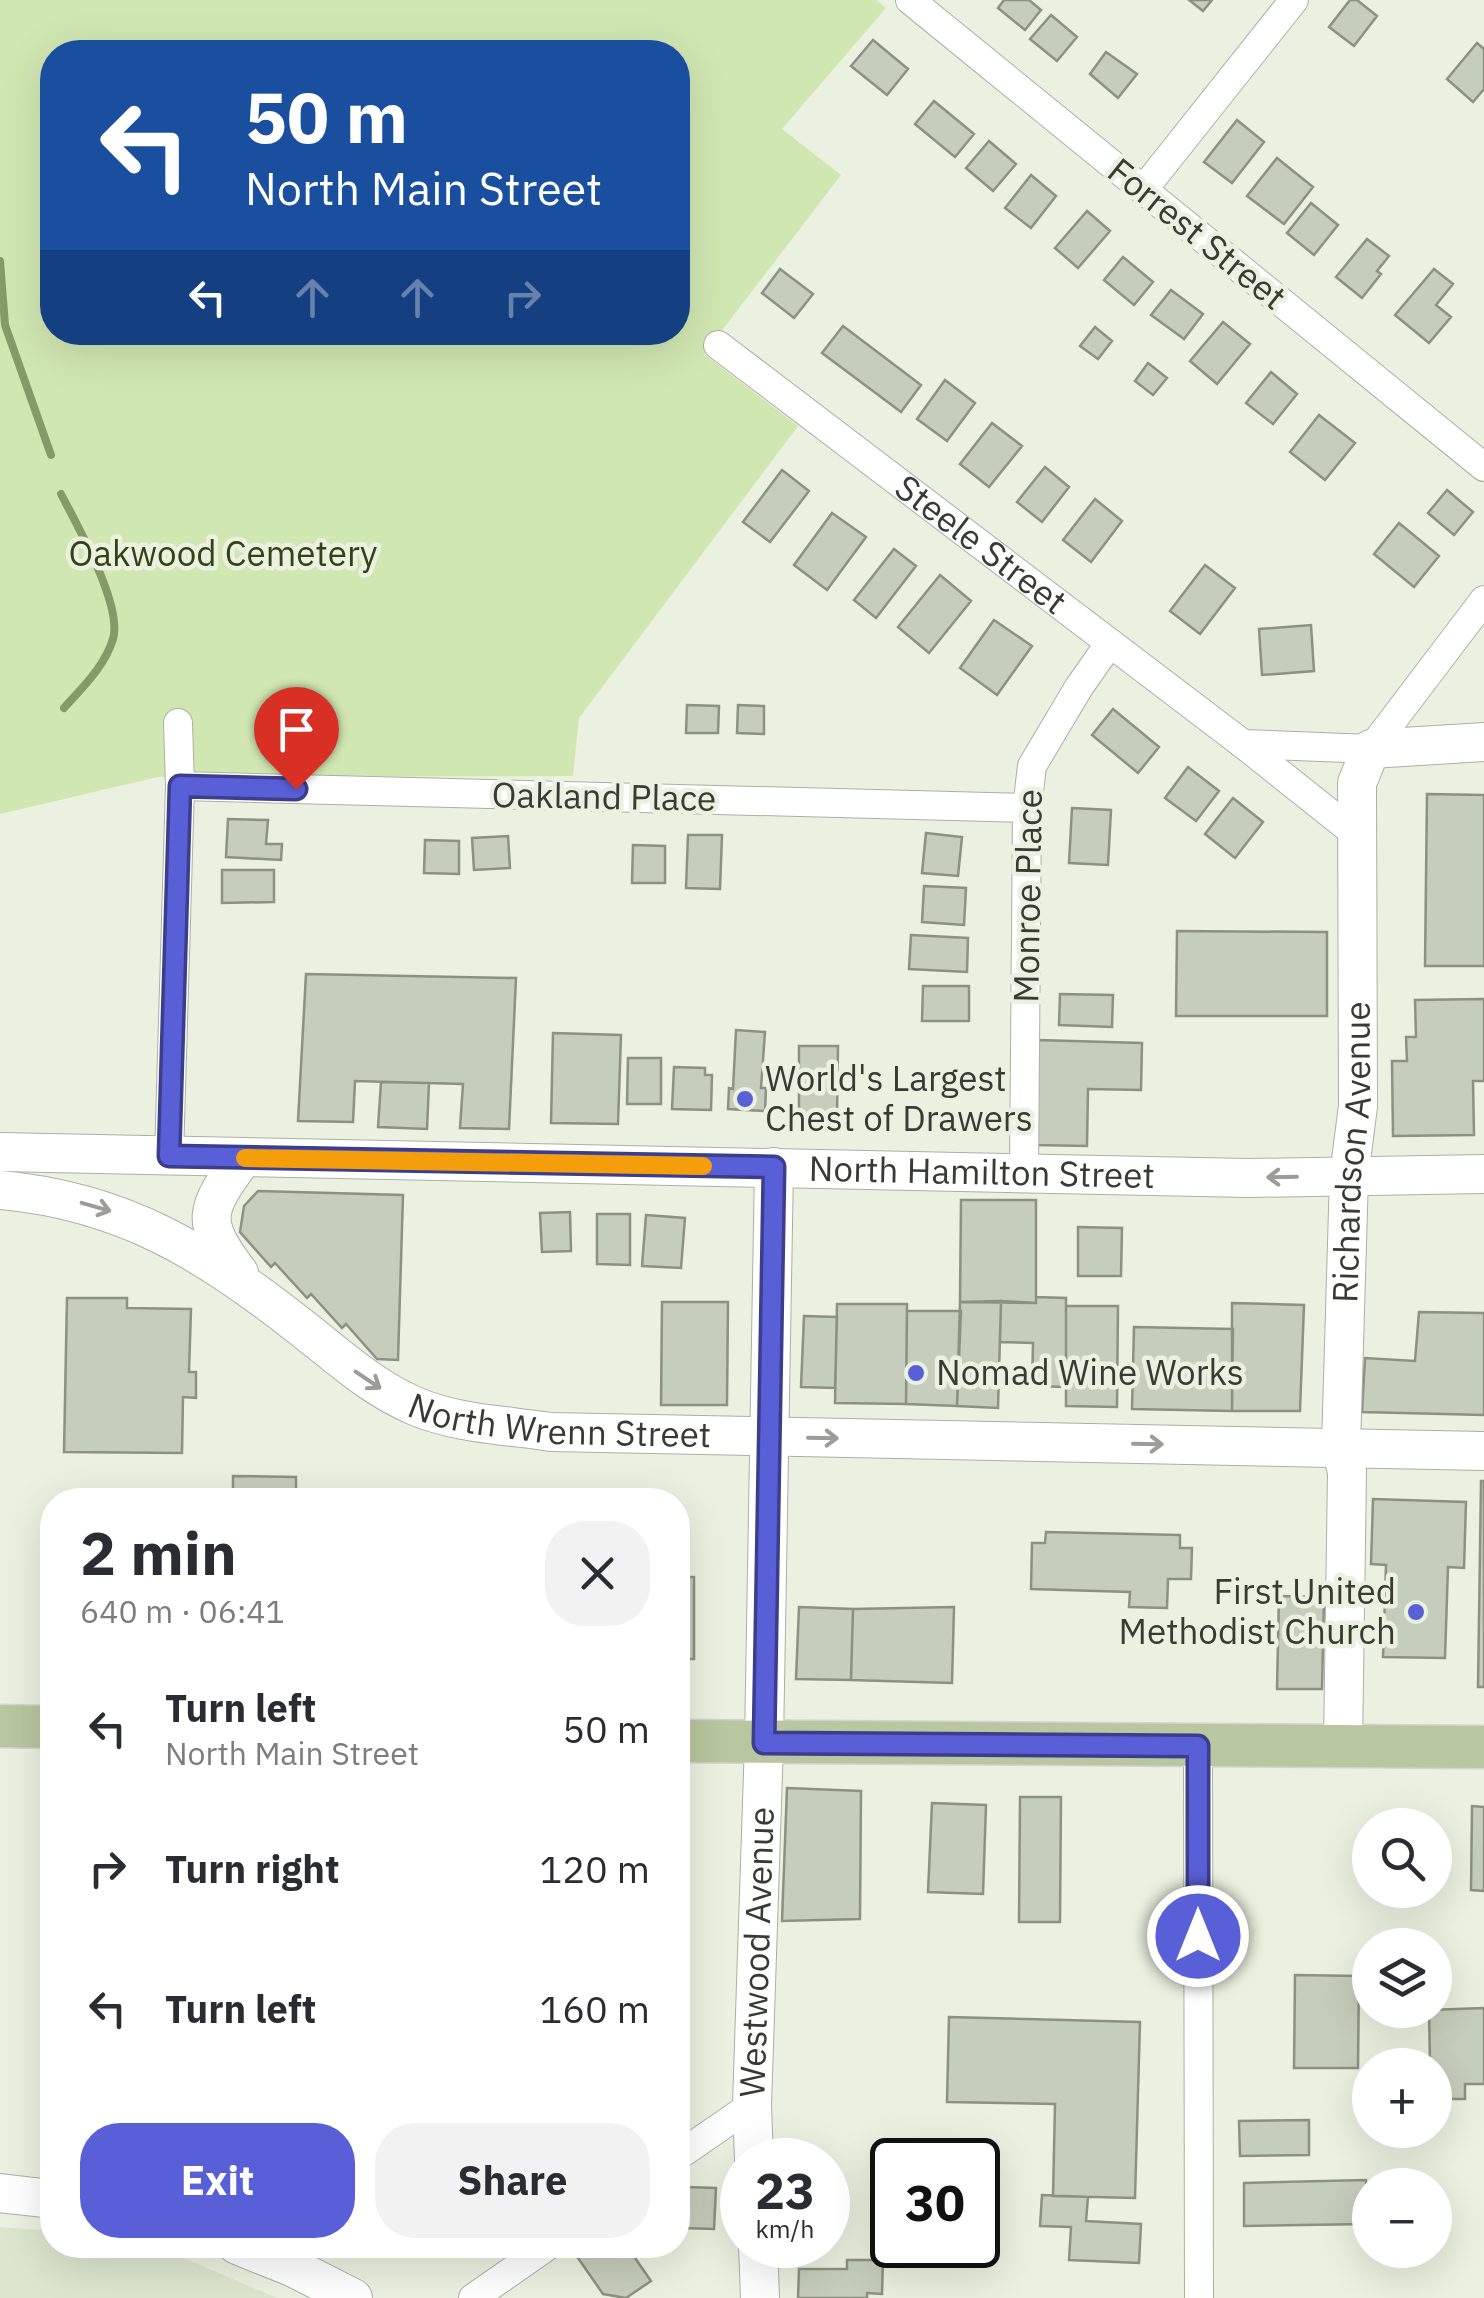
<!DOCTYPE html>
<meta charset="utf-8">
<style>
body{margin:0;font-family:"IBM Plex Sans",sans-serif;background:#f2f2f3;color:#2b2b33;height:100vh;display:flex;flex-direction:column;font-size:38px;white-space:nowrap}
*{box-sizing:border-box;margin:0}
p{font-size:32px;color:#7c7c81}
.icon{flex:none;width:55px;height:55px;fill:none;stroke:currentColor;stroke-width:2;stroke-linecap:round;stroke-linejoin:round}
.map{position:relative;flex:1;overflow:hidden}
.sheet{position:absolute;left:40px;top:1488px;width:650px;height:770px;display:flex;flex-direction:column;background:#fff;border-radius:40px;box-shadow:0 10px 40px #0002}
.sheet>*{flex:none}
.top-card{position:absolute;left:40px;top:40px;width:650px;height:305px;border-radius:40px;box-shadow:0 10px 40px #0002;background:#1a4fa0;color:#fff;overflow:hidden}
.controls{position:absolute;left:1352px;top:1808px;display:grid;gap:20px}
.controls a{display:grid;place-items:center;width:100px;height:100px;border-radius:50%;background:#fff;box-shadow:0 10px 40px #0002;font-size:50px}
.speed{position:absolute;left:720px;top:2138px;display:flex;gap:20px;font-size:50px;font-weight:700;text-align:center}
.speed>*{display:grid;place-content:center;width:130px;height:130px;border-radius:50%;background:#fff;box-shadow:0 10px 40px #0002;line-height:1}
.speed small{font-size:25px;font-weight:400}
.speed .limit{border:5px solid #111;border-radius:15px;background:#fff;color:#111}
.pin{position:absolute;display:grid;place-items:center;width:85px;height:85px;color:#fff;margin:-102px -42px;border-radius:50% 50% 50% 0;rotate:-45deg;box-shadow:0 0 10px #0007}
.pin .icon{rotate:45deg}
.me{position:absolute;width:110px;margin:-55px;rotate:0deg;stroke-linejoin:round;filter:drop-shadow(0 0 8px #0008)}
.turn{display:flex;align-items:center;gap:35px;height:210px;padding:0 40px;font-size:45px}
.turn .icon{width:130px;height:130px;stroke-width:2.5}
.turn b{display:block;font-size:70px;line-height:85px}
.lanes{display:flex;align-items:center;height:95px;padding:0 40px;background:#0003;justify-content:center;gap:50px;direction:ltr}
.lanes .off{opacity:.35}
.round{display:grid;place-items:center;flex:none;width:105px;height:105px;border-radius:40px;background:#f2f2f3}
.head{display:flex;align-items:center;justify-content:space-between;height:170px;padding:0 40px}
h1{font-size:60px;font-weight:700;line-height:75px}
.primary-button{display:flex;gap:20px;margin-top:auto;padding:20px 40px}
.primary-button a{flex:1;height:115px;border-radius:40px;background:#5960d7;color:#fff;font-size:40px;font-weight:700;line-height:115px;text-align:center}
.primary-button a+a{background:#f2f2f3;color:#2b2b33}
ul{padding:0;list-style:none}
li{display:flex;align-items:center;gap:30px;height:140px;padding:0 40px}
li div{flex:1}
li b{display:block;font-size:38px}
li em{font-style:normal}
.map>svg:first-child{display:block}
.built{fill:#dce6ce}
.green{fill:#d1e7b2;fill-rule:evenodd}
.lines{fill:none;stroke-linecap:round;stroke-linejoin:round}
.stream{stroke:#869a68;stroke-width:8}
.building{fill:#c5cdbc;stroke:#8b9283;stroke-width:2.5}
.street-casing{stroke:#aab1a1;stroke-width:30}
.secondary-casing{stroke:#aab1a1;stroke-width:40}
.primary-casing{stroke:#d3d4d2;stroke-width:45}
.street{stroke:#fff;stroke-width:28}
.secondary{stroke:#fff;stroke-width:38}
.primary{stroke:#b8c79f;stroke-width:42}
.oneway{stroke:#9c9d9a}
.route-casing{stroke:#3a3e8c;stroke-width:25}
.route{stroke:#5960d7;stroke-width:18}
.slow{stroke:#f59e0b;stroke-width:18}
.poi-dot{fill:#5960d7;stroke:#eaf1e0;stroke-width:4}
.labels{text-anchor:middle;stroke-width:9;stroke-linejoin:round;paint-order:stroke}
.street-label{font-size:35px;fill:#383b34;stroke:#eaf1e0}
.park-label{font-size:35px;fill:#334412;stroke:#eaf1e0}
.poi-label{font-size:35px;fill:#383b34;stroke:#eaf1e0;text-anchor:start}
</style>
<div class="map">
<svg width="1484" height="2298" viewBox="0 0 1484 2298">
<rect width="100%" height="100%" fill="#eaf1e0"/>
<path class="built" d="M0 2227 52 2231V2245H137L172 2253 277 2298H0Z"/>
<path class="green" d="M0 0H876L886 8 782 129 841 175 704 354 798 426 579 718 573 776 158 777 0 814ZM52 52H678V332H52Z"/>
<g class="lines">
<path class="stream" d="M0 261 5 325 51 455
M61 494C77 525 123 606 113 639 105 666 82 688 64 708"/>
</g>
<path class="building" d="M1004 0H1029L1041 10 1025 30 998 8Z
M1189 0H1212L1203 11Z
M1350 0H1357L1377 16 1354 46 1329 27Z
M1051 15 1077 37 1057 61 1030 39Z
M873 40 908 69 887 95 851 66Z
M1477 43 1484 49V89L1473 102 1447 79Z
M1106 52 1137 74 1118 98 1090 74Z
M934 101 974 134 955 157 915 124Z
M1237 120 1264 142 1232 183 1204 162Z
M989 141 1016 164 993 191 966 168Z
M1277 158 1313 187 1284 224 1247 196Z
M1031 175 1056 196 1031 228 1005 208Z
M1311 203 1338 225 1314 255 1287 233Z
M1087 211 1110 231 1078 268 1055 248Z
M1367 239 1389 256 1377 271 1381 274 1362 298 1336 277Z
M1123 257 1153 282 1134 305 1104 280Z
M780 269 813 294 794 318 762 293Z
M1434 269 1453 284 1436 305 1451 317 1429 343 1395 315Z
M1171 290 1203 314 1184 339 1151 315Z
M1223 322 1250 344 1217 384 1190 361Z
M843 326 921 385 901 412 822 353Z
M1095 327 1112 341 1098 359 1080 346Z
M1148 363 1167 378 1153 395 1135 381Z
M1271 372 1297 394 1273 424 1246 403Z
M945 380 975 403 947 441 917 419Z
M1319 415 1355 443 1325 480 1290 452Z
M992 423 1022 446 989 487 960 464Z
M1045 467 1069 487 1042 522 1017 502Z
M782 470 809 491 770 542 743 522Z
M1447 490 1473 512 1454 535 1428 513Z
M1095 499 1122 521 1091 562 1063 540Z
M832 513 866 537 827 590 794 565Z
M1399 523 1439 556 1414 587 1374 554Z
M894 549 916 566 876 618 854 600Z
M1205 565 1235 588 1200 634 1170 611Z
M940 575 971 601 929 653 898 627Z
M994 620 1032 646 997 695 960 668Z
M1311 625 1314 671 1262 675 1259 629Z
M687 705 719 706 718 733H686Z
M738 705 764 706V734L737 733Z
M1113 709 1159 747 1138 773 1092 735Z
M1188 767 1219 791 1196 821 1165 798Z
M1427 794 1484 795V966H1425Z
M1233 798 1263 822 1235 858 1205 834Z
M1072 808 1111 810 1108 865 1069 863Z
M228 819 268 820 266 844H282L281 860 226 857Z
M926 833 962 837 958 876 922 873Z
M688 835H722L720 889 686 888Z
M508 836 510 868 474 870 472 838Z
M425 840 459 841V874L424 873Z
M633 845 665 846V883H632Z
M222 870H274V902L222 903Z
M924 886 966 888 964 925 922 922Z
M1177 931 1327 932V1016H1176Z
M911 935 968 938 967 972 909 969Z
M306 974 516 978 509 1129 460 1128 463 1084 355 1081 353 1122 298 1121Z
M923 986H969V1021H922Z
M1060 994 1113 995 1112 1027 1059 1025Z
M1484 999V1081H1473L1474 1135 1393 1136 1392 1061H1407L1406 1037H1416L1415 1000Z
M736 1030 765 1032 761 1088H766L765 1111 728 1109 729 1088 733 1089Z
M553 1033 621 1035 618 1124 551 1123Z
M1037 1040 1142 1043 1141 1090 1088 1089 1087 1146 1034 1145Z
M799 1046H838L837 1118H799Z
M628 1058H661V1104H627Z
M674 1067 705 1068V1075H712L711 1110 672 1109Z
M381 1082 429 1083 427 1129 378 1127Z
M258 1191 403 1195 398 1360 377 1359 346 1324 342 1328 311 1294 307 1298 275 1263 271 1267 240 1232 244 1206Z
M961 1200H1036V1303L960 1302Z
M570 1212 571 1251 542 1252 540 1213Z
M597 1214H630V1265L597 1264Z
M646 1215 685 1218 681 1268 642 1266Z
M1078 1227 1122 1228 1121 1276H1078Z
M1036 1297 1066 1298V1387L1032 1386 1033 1343 1000 1342 1001 1301 1036 1303Z
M67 1298H127V1308L191 1309 189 1372H196V1398L183 1397 182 1453 64 1452Z
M1001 1301 998 1408 957 1406 960 1302Z
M662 1302H728L727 1405H661Z
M1232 1303 1304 1305 1300 1411H1232Z
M837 1304H907L906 1404 835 1403Z
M1066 1306H1118L1117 1407 1066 1406Z
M907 1311H961L957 1406 906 1404Z
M1419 1312 1484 1313V1415L1362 1412 1365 1358 1415 1361Z
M804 1316 837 1317 835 1388 801 1387Z
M1134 1327 1233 1329 1232 1411 1132 1409Z
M233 1476 296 1477V1500H233Z
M1481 1481H1484V1687H1478Z
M1373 1499 1466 1502 1464 1568 1448 1567 1445 1658 1383 1657 1386 1565 1371 1564Z
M1046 1532 1180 1535V1548H1192L1191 1579H1168L1167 1608 1129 1607 1130 1592 1031 1589 1032 1543H1045Z
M678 1577H694V1659H678Z
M1279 1596 1324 1597 1322 1689H1277Z
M799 1607 853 1609 851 1680 796 1679Z
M954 1607 952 1683 851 1680 853 1609Z
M787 1788 861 1791 860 1919 782 1921Z
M1020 1797H1061L1060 1922H1019Z
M932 1803 986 1805 983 1894 928 1892Z
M1472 1806 1484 1807V1891L1471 1890Z
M1295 1975 1359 1976 1358 2068H1294Z
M1484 2008V2084H1465V2099H1435V2065H1430L1429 2010Z
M949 2017 1140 2022 1135 2198 1053 2196 1055 2104 947 2102Z
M1309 2120V2155L1240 2156 1239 2121Z
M1366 2180 1367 2224 1244 2226V2183Z
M685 2187 716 2188 714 2229 683 2228Z
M1042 2195 1088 2197 1086 2221 1141 2224 1139 2263 1069 2260 1071 2227 1040 2226Z
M591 2245H626L651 2281 626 2298 603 2294 576 2255Z
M847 2260H883L882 2294 867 2293V2298H798L799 2269H847Z"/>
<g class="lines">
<g class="street-casing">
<g id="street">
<path d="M910 0 1484 467"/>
<path d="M1143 190 1294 0"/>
<path id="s1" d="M718 345 1243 744 1356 834"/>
<path d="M1243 744 1371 749 1484 600"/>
<path d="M180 786 1027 808"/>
<path d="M169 1156 180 786 178 723"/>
<path d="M1024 1172 1027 808 1032 766 1079 687 1110 643"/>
<path d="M1198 1746 1199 2298"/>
<path d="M678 2156 752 2105"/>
<path d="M473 2298 549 2245"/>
</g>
</g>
<g class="secondary-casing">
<g id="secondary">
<path id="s2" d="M0 1152 1249 1178 1484 1174"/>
<path id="s3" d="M0 1190C124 1201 207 1253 302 1328 339 1357 371 1387 415 1406 457 1424 506 1425 551 1432L1484 1451"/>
<path d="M239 1273C199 1221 205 1209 243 1158"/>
<path id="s4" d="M1343 1746 1347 1472 1341 1447 1349 1176 1358 1106 1357 783 1371 749 1484 742"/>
<path id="s5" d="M754 2160 752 2105 764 1743 774 1167"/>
<path d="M0 2193 52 2199"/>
<path d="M237 2245 294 2268 353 2298"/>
<path d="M758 2245 760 2298"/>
</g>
</g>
<g class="primary-casing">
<path id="primary" d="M0 1726 52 1727
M678 1741 1484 1747"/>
</g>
<use href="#street" class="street"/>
<use href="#secondary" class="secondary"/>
<use href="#primary" class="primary"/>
</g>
<defs><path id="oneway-shaft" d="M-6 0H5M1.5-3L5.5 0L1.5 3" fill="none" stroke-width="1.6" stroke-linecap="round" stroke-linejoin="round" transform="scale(2.5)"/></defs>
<g class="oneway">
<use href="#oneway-shaft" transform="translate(1282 1177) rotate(179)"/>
<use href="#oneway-shaft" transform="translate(96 1207) rotate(16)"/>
<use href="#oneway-shaft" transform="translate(368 1380) rotate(34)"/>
<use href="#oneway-shaft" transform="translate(823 1438) rotate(1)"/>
<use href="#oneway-shaft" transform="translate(1148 1444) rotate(1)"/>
</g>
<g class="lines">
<g class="route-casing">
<path id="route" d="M296 789 180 786 169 1156 774 1167 764 1743 1198 1746V1936"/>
</g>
<use href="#route" class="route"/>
<path class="slow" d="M245 1158 703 1166"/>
</g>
<g class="poi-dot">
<circle cx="745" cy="1099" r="10"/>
<circle cx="916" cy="1373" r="10"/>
<circle cx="1416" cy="1612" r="10"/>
</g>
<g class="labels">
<g class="street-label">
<text transform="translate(1197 234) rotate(39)" y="12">Forrest Street</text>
<text dy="12" stroke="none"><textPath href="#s1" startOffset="330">Steele Street</textPath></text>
<text transform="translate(604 797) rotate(1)" y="12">Oakland Place</text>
<text transform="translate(1028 896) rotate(-89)" y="12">Monroe Place</text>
<text dy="12" stroke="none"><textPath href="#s4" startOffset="595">Richardson Avenue</textPath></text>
<text dy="12" stroke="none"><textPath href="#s2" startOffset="982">North Hamilton Street</textPath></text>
<text dy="12" stroke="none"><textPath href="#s3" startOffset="622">North Wrenn Street</textPath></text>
<text dy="12" stroke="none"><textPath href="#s5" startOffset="208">Westwood Avenue</textPath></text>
</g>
<g class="park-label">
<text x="223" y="566">Oakwood Cemetery</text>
</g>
<g class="poi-label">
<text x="765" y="1091">World's Largest<tspan x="765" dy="40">Chest of Drawers</tspan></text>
<text x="936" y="1385">Nomad Wine Works</text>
<text x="1396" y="1604" text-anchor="end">First United<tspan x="1396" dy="40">Methodist Church</tspan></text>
</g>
</g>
</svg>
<div class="controls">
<a><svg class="icon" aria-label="search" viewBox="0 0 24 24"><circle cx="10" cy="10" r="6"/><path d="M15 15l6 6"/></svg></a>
<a><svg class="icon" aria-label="layers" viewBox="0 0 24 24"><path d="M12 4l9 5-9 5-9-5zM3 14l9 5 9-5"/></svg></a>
<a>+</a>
<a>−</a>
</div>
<div class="speed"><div>23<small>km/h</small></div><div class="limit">30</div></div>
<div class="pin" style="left:296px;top:789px;background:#d93025"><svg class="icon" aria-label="arrive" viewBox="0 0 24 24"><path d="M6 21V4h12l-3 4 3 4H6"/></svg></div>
<svg class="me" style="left:1198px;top:1936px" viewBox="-20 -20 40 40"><circle r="17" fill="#5960d7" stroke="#fff" stroke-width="3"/><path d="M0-11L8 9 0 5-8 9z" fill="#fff"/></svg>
<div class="top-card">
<div class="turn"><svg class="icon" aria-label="left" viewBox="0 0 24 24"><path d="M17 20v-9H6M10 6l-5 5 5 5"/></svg><div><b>50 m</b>North Main Street</div></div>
<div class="lanes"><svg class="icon" aria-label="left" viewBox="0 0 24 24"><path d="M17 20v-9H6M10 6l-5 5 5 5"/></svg><svg class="icon off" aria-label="ahead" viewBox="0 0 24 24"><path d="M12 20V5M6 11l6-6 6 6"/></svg><svg class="icon off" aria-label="ahead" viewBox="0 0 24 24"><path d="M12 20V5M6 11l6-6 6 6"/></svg><svg class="icon off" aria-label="right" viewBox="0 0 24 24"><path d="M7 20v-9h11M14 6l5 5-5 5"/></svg></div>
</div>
<section class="sheet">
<div class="head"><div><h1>2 min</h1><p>640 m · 06:41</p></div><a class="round"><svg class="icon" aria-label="close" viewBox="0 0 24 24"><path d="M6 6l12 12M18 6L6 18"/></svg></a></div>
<ul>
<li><svg class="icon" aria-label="left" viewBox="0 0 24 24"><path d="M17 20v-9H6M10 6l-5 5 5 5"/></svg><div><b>Turn left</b><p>North Main Street</p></div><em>50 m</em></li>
<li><svg class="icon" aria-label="right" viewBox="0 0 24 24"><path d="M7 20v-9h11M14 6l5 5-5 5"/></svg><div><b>Turn right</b></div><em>120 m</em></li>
<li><svg class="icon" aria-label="left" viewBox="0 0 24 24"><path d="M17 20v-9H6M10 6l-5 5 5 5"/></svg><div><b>Turn left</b></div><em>160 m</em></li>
</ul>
<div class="primary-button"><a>Exit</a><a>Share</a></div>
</section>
</div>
